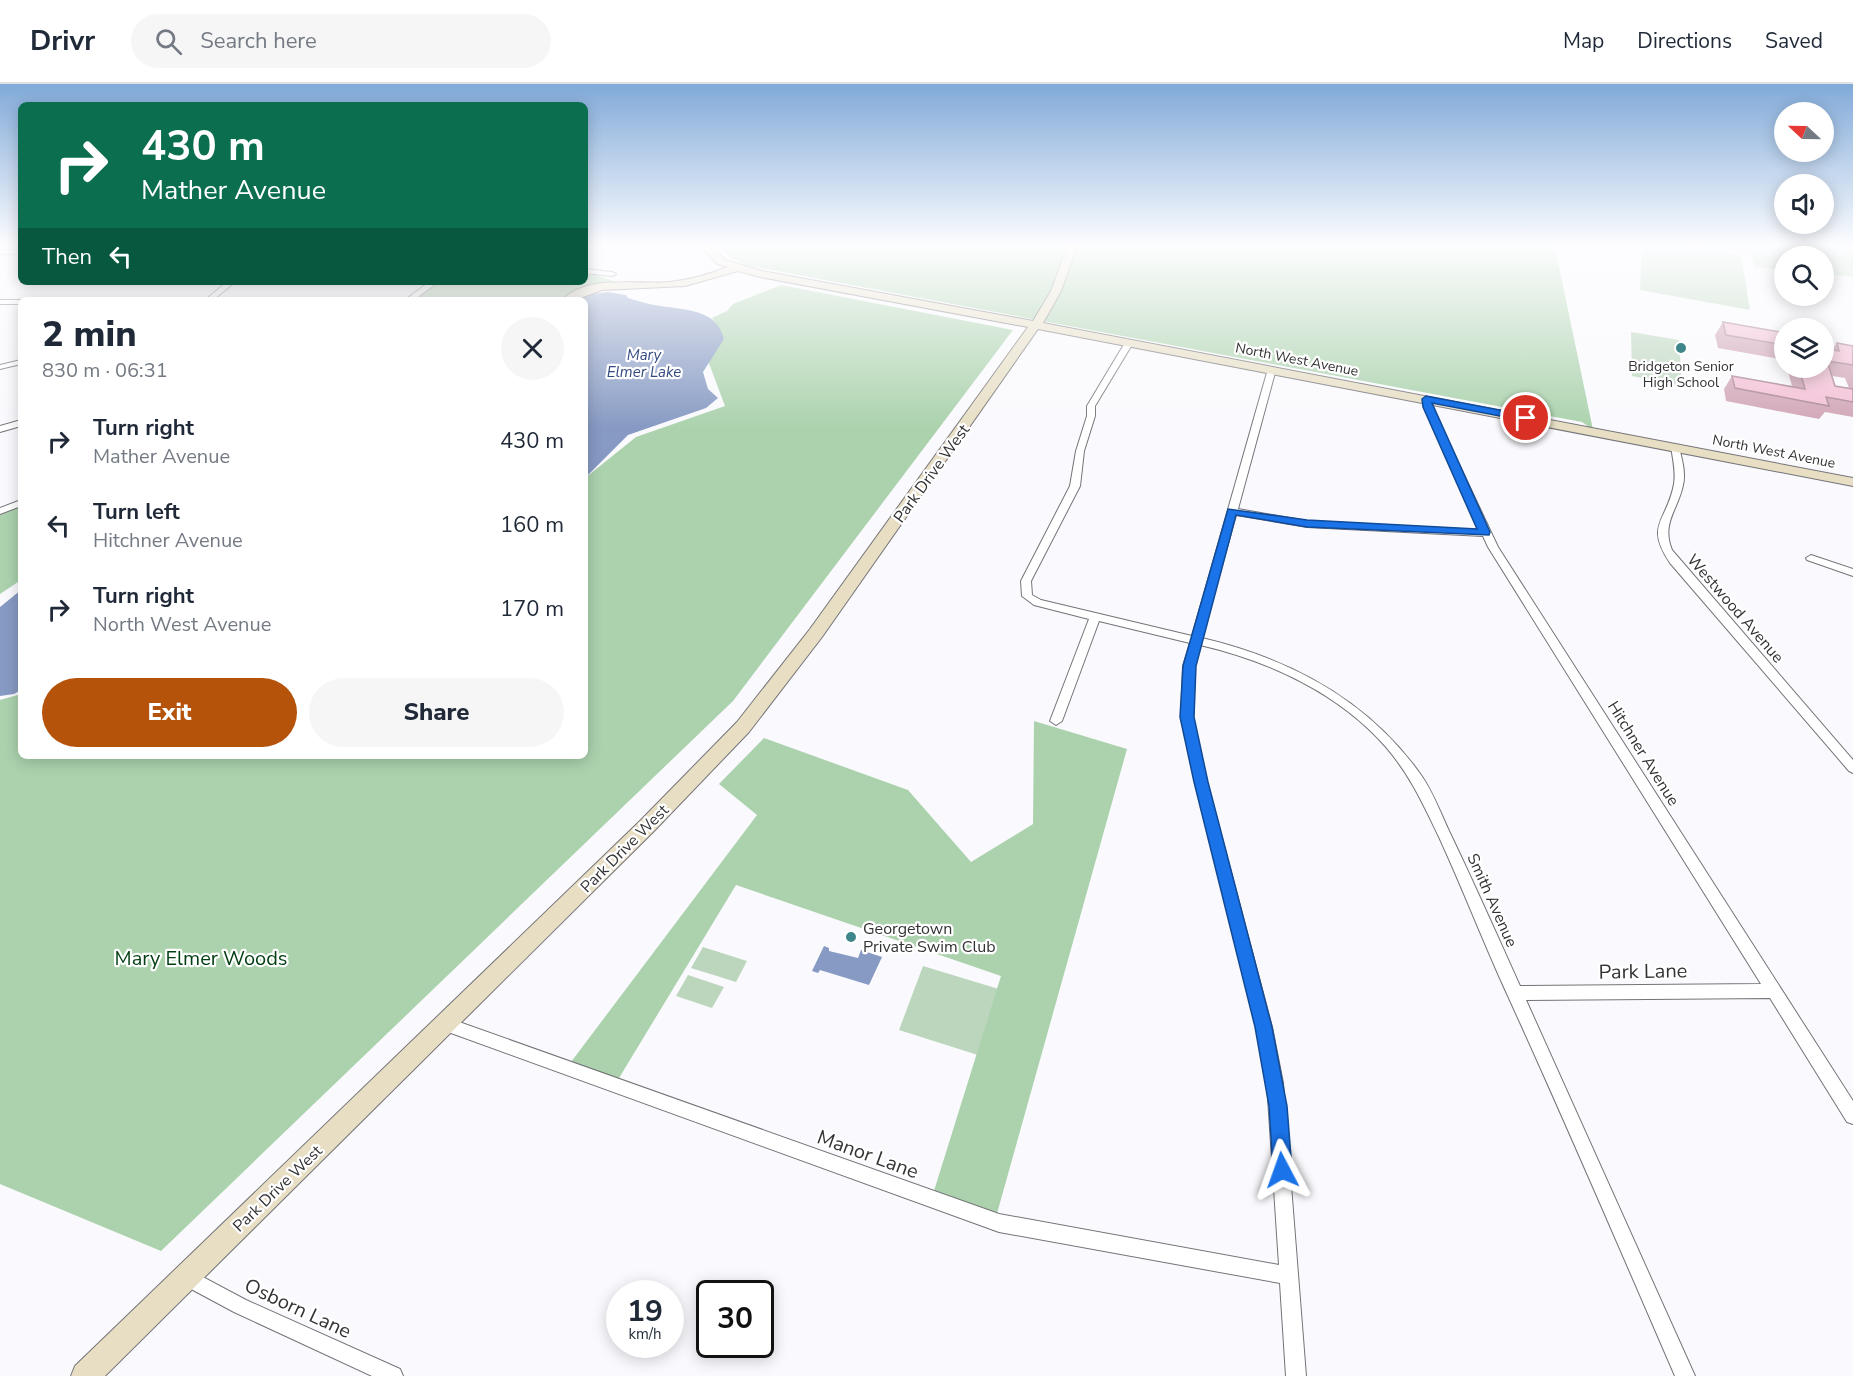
<!DOCTYPE html>
<meta charset="utf-8">
<style>
body{margin:0;font-family:"Nunito Sans",sans-serif;background:#f6f6f7;color:#1f2937;height:100vh;display:flex;flex-direction:column;font-size:22px;white-space:nowrap}
*{box-sizing:border-box;margin:0}
p{font-size:20px;color:#747a83}
.icon{flex:none;width:33px;height:33px;fill:none;stroke:currentColor;stroke-width:2;stroke-linecap:round;stroke-linejoin:round}
.map{position:relative;flex:1;overflow:hidden}
.sheet{position:absolute;left:18px;top:213px;width:570px;height:462px;display:flex;flex-direction:column;background:#fff;border-radius:9px;box-shadow:0 3px 15px #0003}
.sheet>*{flex:none}
.banner{position:absolute;left:18px;top:18px;width:570px;height:183px;border-radius:9px;box-shadow:0 3px 15px #0003;background:#0b6e4f;color:#fff;overflow:hidden}
.needle{width:39px;rotate:292deg}
.tools{position:absolute;left:1774px;top:18px;display:grid;gap:12px}
.tools a{display:grid;place-items:center;width:60px;height:60px;border-radius:50%;background:#fff;box-shadow:0 3px 15px #0003;font-size:30px}
.speed{position:absolute;left:606px;top:1196px;display:flex;gap:12px;font-size:30px;font-weight:700;text-align:center}
.speed>*{display:grid;place-content:center;width:78px;height:78px;border-radius:50%;background:#fff;box-shadow:0 3px 15px #0003;line-height:1}
.speed small{font-size:15px;font-weight:400}
.speed .limit{border:3px solid #111;border-radius:9px;background:#fff;color:#111}
.pin{position:absolute;display:grid;place-items:center;width:51px;height:51px;color:#fff;margin:-26px;border:3px solid #fff;border-radius:50%;box-shadow:0 2px 6px #0007}
.me{position:absolute;width:66px;margin:-33px;rotate:356deg;stroke-linejoin:round;filter:drop-shadow(0 0 4px #0008)}
.turn{display:flex;align-items:center;gap:21px;height:126px;padding:0 24px;font-size:27px}
.turn .icon{width:78px;height:78px;stroke-width:2.5}
.turn b{display:block;font-size:42px;line-height:51px}
.then{display:flex;align-items:center;height:57px;padding:0 24px;background:#0003;gap:12px;font-size:22px}
.round{display:grid;place-items:center;flex:none;width:63px;height:63px;border-radius:32px;background:#f6f6f7}
.head{display:flex;align-items:center;justify-content:space-between;height:102px;padding:0 24px}
h1{font-size:36px;font-weight:800;line-height:45px}
.primary-button{display:flex;gap:12px;margin-top:auto;padding:12px 24px}
.primary-button a{flex:1;height:69px;border-radius:36px;background:#b45309;color:#fff;font-size:24px;font-weight:800;line-height:69px;text-align:center}
.primary-button a+a{background:#f6f6f7;color:#1f2937}
ul{padding:0;list-style:none}
li{display:flex;align-items:center;gap:18px;height:84px;padding:0 24px}
li div{flex:1}
li b{display:block;font-size:22px}
li em{font-style:normal}
header{display:flex;align-items:center;gap:36px;box-sizing:border-box;height:84px;padding:0 30px;background:#fff;border-bottom:2px solid #e0e1e3}
header strong{font-size:28px}
nav{display:flex;gap:33px;margin-inline-start:auto;font-size:21px}
.search{width:420px;height:54px;background:#f6f6f7;display:flex;align-items:center;gap:15px;box-sizing:border-box;padding:0 21px;border-radius:33px;color:#747a83;font-size:22px}
.map>svg:first-child{display:block}
.green{fill:#bcd6bd}
.forest{fill:#abd2ad}
.water{fill:#879ac3}
.lines{fill:none;stroke-linecap:round;stroke-linejoin:round}
.street-casing{stroke:#747478;stroke-width:2}
.secondary-casing{stroke:#747478;stroke-width:2}
.street{fill:#fff;fill-rule:evenodd}
.secondary{fill:#e7dec4;fill-rule:evenodd}
.wall{fill:#d1a5b7;fill-rule:evenodd}
.building{fill:#f3c0d5;stroke:#aa8695;stroke-width:1.5}
.route{fill:#1a73e8;stroke:#114b97;stroke-width:1.5}
.poi-dot{fill:#3e868a;stroke:#fff;stroke-width:2}
.labels{text-anchor:middle;stroke-width:4.5;stroke-linejoin:round;paint-order:stroke}
.far-street-label{font-size:14px;fill:#333335;stroke:#fff}
.far-poi-label{font-size:14px;fill:#333335;stroke:#fff}
.far-water-label{font-size:15px;font-style:italic;fill:#334a80;stroke:#fff}
.street-label{font-size:16px;fill:#333335;stroke:#fff}
.poi-label{font-size:16px;fill:#333335;stroke:#fff;text-anchor:start}
.near-park-label{font-size:20px;fill:#013e11;stroke:#fff}
.near-street-label{font-size:20px;fill:#333335;stroke:#fff}
</style>
<header>
<strong>Drivr</strong>
<div class="search"><svg class="icon" aria-label="search" viewBox="0 0 24 24"><circle cx="10" cy="10" r="6"/><path d="M15 15l6 6"/></svg>Search here</div>
<nav><a>Map</a><a>Directions</a><a>Saved</a></nav>
</header>
<div class="map">
<svg width="1853" height="1292" viewBox="0 0 1853 1292">
<rect width="100%" height="100%" fill="#fafafe"/>
<path class="green" d="M1642 163H1687L1741 171 1750 226 1640 206Z
M1704 163H1853V193L1824 190V172H1785V186L1755 183 1750 170Z
M1631 248 1679 256 1682 302 1632 292Z
M703 863 747 877 736 898 691 884Z
M923 882 1002 906 981 972 899 946Z
M688 891 724 903 712 924 676 912Z"/>
<path class="forest" d="M719 163H1555L1593 346 1582 338 750 182 734 176Z
M585 187 619 199 570 209 561 216H409L433 198H585Z
M781 201 1013 246 733 617 161 1167 0 1100V616L21 610V672H585V394L636 353 725 322 707 274 724 255 712 234 727 227 733 220Z
M21 422V496L0 510V431Z
M1034 637 1127 665 996 1133 933 1110 1001 892 736 801 616 999 568 982 757 731 719 700 764 654 908 706 971 778 1033 740Z"/>
<path class="water" d="M608 208 626 211 628 214C639 217 650 221 661 222 685 226 717 225 724 255L703 288 708 305 718 314 706 324 628 351 585 394V216H574L585 211Z
M21 506V606L14 610 0 612V523Z
M824 862 829 864V867L858 874 861 866 882 873 869 901 820 886 818 889 812 887Z"/>
<g class="lines">
<g class="street-casing">
<path id="street" d="M0 166H21V170H0Z
M585 185 612 188 616 190 612 192 585 189Z
M227 198H235L213 216H205Z
M429 198H438L414 216H405Z
M0 216H22L21 220H0Z
M1126 257 1133 259 1095 322V332L1084 367 1080 402 1031 497 1032 511 1041 516 1192 552 1268 285 1272 283 1276 285 1238 425 1307 437 1480 446 1424 323 1423 315 1430 313 1432 323 1498 463 1853 1017V1040L1847 1038 1770 914 1526 916 1695 1292H1675C1620 1165 1565 1037 1508 912 1484 860 1463 805 1439 753 1423 720 1410 691 1386 663 1339 609 1269 577 1200 561L1195 582 1193 634 1207 698 1272 943 1283 999 1306 1292H1286L1280 1199 999 1148 440 945 437 940 440 935 445 933 999 1130 1279 1181 1267 999 1256 943 1195 698 1181 634 1183 582 1190 559 1099 537 1062 637 1056 641 1050 637 1089 535 1034 521 1022 512 1021 497 1070 402 1076 367 1087 332V322ZM1236 431 1307 443 1483 452 1488 463 1761 900 1520 902C1497 851 1474 799 1450 749 1441 730 1433 708 1421 691 1368 616 1291 575 1202 554Z
M21 276V280L0 285V281Z
M21 336V342L0 348V342Z
M1675 360 1679 363C1682 376 1686 389 1683 401 1678 426 1661 439 1672 466L1853 676V689L1849 687 1670 479C1644 440 1667 438 1674 400 1676 388 1673 375 1671 363Z
M21 416V422L0 430V424Z
M1811 471 1853 485V492L1807 476 1806 474Z
M186 1184 246 1216 400 1285 403 1292H372L234 1228 180 1199 177 1193 180 1187Z"/>
</g>
<g class="secondary-casing">
<path id="secondary" d="M701 163H712L725 176 762 187 1033 237 1051 207 1067 163H1077L1061 207 1043 239 1853 394V402L1038 245 822 553 749 648 654 747 105 1292H71L75 1282 640 737 737 638 810 545 1028 243 760 193 738 187 685 202 602 206 575 216H562C587 190 636 201 669 198 689 196 708 191 727 183L717 180Z"/>
</g>
<use href="#street" class="street"/>
<use href="#secondary" class="secondary"/>
</g>
<path class="wall" d="M1723 238 1785 249V276L1718 264 1715 251Z
M1837 259 1853 262V333L1825 328 1819 335 1726 317 1724 305 1732 292 1792 302 1787 284H1824L1832 265ZM1832 292 1845 294 1849 304 1835 302Z"/>
<path class="building" d="M1723 238 1785 249V261L1726 251Z
M1837 259 1853 262V281L1827 277 1835 302 1853 305V318L1826 313 1829 322 1735 304 1732 292 1805 305 1799 284H1824V264L1839 267Z"/>
<linearGradient id="sky" x2="0" y2="1"><stop stop-color="#81aad9"/><stop offset="0.47" stop-color="#fdfdff"/><stop offset="1" stop-color="#fdfdff" stop-opacity="0"/></linearGradient>
<rect width="1853" height="344" fill="url(#sky)"/>
<path class="route" d="M1426 312 1526 331 1530 334 1526 337 1432 319 1490 448 1489 451 1307 443 1236 431 1196 582 1194 633 1208 698 1272 943 1287 1022 1292 1086 1289 1092 1282 1095 1276 1092 1273 1086 1269 1022 1255 943 1194 698 1180 633 1183 582 1228 425 1307 436 1477 445 1423 323 1422 315Z"/>
<g class="poi-dot">
<circle cx="1681" cy="264" r="6"/>
<circle cx="851" cy="853" r="6"/>
</g>
<g class="labels">
<g class="far-street-label">
<text transform="translate(1297 275) rotate(11)" y="5">North West Avenue</text>
<text transform="translate(1774 367) rotate(11)" y="5">North West Avenue</text>
</g>
<g class="far-poi-label">
<text x="1681" y="287">Bridgeton Senior<tspan x="1681" dy="16">High School</tspan></text>
</g>
<g class="far-water-label">
<text x="644" y="276">Mary<tspan x="644" dy="17">Elmer Lake</tspan></text>
</g>
<g class="street-label">
<text transform="translate(931 389) rotate(-54)" y="6">Park Drive West</text>
<text transform="translate(1736 524) rotate(49)" y="6">Westwood Avenue</text>
<text transform="translate(1644 669) rotate(58)" y="6">Hitchner Avenue</text>
<text transform="translate(624 764) rotate(-45)" y="6">Park Drive West</text>
<text transform="translate(1493 816) rotate(66)" y="6">Smith Avenue</text>
<text transform="translate(277 1104) rotate(-44)" y="6">Park Drive West</text>
</g>
<g class="poi-label">
<text x="863" y="850">Georgetown<tspan x="863" dy="18">Private Swim Club</tspan></text>
</g>
<g class="near-park-label">
<text x="201" y="881">Mary Elmer Woods</text>
</g>
<g class="near-street-label">
<text transform="translate(1643 887) rotate(-1)" y="7">Park Lane</text>
<text transform="translate(868 1070) rotate(20)" y="7">Manor Lane</text>
<text transform="translate(298 1224) rotate(25)" y="7">Osborn Lane</text>
</g>
</g>
</svg>
<div class="tools">
<a><svg class="needle" viewBox="-14 -14 28 28"><path d="M0-13l5 13h-10z" fill="#e53935"/><path d="M0 13l5-13h-10z" fill="#747a83"/></svg></a>
<a><svg class="icon" aria-label="sound" viewBox="0 0 24 24"><path d="M4 9h4l5-4v14l-5-4H4zM17 9q2 3 0 6"/></svg></a>
<a><svg class="icon" aria-label="search" viewBox="0 0 24 24"><circle cx="10" cy="10" r="6"/><path d="M15 15l6 6"/></svg></a>
<a><svg class="icon" aria-label="layers" viewBox="0 0 24 24"><path d="M12 4l9 5-9 5-9-5zM3 14l9 5 9-5"/></svg></a>
</div>
<div class="speed"><div>19<small>km/h</small></div><div class="limit">30</div></div>
<div class="pin" style="left:1526px;top:334px;background:#d93025"><svg class="icon" aria-label="arrive" viewBox="0 0 24 24"><path d="M6 21V4h12l-3 4 3 4H6"/></svg></div>
<svg class="me" style="left:1282px;top:1086px" viewBox="-20 -20 40 40"><path d="M0-17L14 15 0 8-14 15z" fill="#1a73e8" stroke="#fff" stroke-width="4"/></svg>
<div class="banner">
<div class="turn"><svg class="icon" aria-label="right" viewBox="0 0 24 24"><path d="M7 20v-9h11M14 6l5 5-5 5"/></svg><div><b>430 m</b>Mather Avenue</div></div>
<div class="then">Then<svg class="icon" aria-label="left" viewBox="0 0 24 24"><path d="M17 20v-9H6M10 6l-5 5 5 5"/></svg></div>
</div>
<section class="sheet">
<div class="head"><div><h1>2 min</h1><p>830 m · 06:31</p></div><a class="round"><svg class="icon" aria-label="close" viewBox="0 0 24 24"><path d="M6 6l12 12M18 6L6 18"/></svg></a></div>
<ul>
<li><svg class="icon" aria-label="right" viewBox="0 0 24 24"><path d="M7 20v-9h11M14 6l5 5-5 5"/></svg><div><b>Turn right</b><p>Mather Avenue</p></div><em>430 m</em></li>
<li><svg class="icon" aria-label="left" viewBox="0 0 24 24"><path d="M17 20v-9H6M10 6l-5 5 5 5"/></svg><div><b>Turn left</b><p>Hitchner Avenue</p></div><em>160 m</em></li>
<li><svg class="icon" aria-label="right" viewBox="0 0 24 24"><path d="M7 20v-9h11M14 6l5 5-5 5"/></svg><div><b>Turn right</b><p>North West Avenue</p></div><em>170 m</em></li>
</ul>
<div class="primary-button"><a>Exit</a><a>Share</a></div>
</section>
</div>
